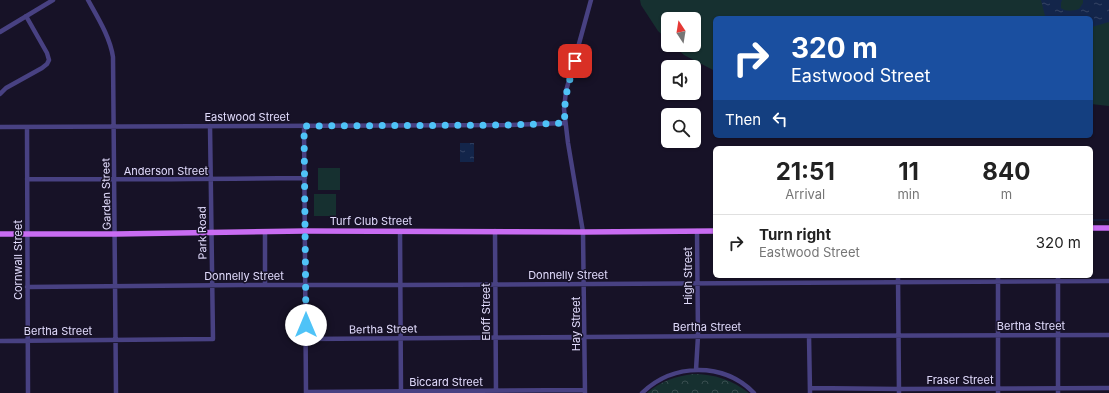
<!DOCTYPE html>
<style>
body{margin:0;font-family:Inter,sans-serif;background:#f6f6f6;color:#222;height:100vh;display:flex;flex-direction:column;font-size:15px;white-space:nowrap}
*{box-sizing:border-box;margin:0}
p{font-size:13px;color:#767676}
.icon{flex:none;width:22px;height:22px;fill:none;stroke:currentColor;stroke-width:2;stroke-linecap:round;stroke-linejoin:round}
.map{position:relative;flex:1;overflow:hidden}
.panel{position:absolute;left:713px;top:146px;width:380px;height:132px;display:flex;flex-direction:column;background:#fff;border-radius:6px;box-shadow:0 1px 3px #0004}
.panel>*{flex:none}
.banner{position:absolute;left:713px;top:16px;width:380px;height:122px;border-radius:6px;box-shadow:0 1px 3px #0004;background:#1a4fa0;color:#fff;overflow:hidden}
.needle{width:26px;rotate:348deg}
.fabs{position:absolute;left:661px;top:12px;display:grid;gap:8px}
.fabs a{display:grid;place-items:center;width:40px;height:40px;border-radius:6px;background:#fff;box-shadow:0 1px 3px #0004;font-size:20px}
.pin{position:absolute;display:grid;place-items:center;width:34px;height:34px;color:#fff;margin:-17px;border-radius:8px;box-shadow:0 2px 6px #0006}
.me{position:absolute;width:44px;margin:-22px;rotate:0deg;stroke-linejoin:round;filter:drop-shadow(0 0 3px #0008)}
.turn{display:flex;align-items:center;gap:14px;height:84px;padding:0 12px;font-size:18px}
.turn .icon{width:52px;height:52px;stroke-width:2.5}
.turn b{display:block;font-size:28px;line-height:34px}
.then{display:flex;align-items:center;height:38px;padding:0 12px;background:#0003;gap:8px;font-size:15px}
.eta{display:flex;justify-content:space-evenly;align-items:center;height:68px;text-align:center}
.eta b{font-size:24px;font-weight:700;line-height:28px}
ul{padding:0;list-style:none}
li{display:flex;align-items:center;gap:12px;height:56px;padding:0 12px;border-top:1px solid #e0e0e0}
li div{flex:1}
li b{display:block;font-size:15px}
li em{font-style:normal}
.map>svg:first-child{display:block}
.park{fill:url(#park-crowns)}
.pitch{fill:#163030}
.water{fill:url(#water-ripples)}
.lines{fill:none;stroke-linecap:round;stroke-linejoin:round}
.stream{stroke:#13254a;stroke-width:1}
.minor{stroke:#484182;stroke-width:4.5}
.major{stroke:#c86cf2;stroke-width:5.5}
.route{stroke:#4fc3f7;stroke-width:7;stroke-dasharray:0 12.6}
.labels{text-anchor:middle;stroke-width:3;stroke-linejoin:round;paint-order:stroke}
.street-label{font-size:11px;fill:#e1dbfc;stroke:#171227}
</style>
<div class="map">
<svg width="1109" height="393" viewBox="0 0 1109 393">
<defs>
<pattern id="park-crowns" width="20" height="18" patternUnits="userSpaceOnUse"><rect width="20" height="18" fill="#163030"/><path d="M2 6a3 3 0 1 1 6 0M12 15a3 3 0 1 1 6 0" fill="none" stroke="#384d4f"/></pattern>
<pattern id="water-ripples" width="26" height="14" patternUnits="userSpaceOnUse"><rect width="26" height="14" fill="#13254a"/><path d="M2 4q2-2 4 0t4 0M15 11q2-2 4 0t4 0" fill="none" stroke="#354465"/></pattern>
</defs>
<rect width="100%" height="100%" fill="#171227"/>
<path class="park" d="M693 374C715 374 732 380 749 393H647C661 381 676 376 693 374Z"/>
<path class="pitch" d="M640 0H1109V106L1091 104V18H715V71L684 55 673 45H694V19H668V40L658 31 641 5Z
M318 168H340V190H318Z
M314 194H336V216H314Z"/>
<path class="water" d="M1041 0H1062L1061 3V8C1066 12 1073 11 1079 9L1083 3V0H1109V22L1092 27 1091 26V18H1049L1045 16Z
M460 143H474V162H460Z"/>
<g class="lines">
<path class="stream" d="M1091 220H1109"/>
<path class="minor" d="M88 0C98 18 110 37 113 57L116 393
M0 32 53 0
M0 94 6 88 42 68 47 64 49 60 47 53 26 16
M304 126 306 393
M0 127 510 125 565 123
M27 127 28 393
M27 179C120 180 212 179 305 178
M400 231 401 393
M495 231 496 393
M898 276 899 393
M998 276V393
M265 285V232
M27 287 242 285H400L1109 281
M809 336 810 393
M305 339 739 336 1109 335
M0 341 213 339 210 126
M696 370 698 336 697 231
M810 388 899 389 1109 388
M306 392 585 390
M585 393 583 232 568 143 564 109 566 91 591 0
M642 393C673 363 723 362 754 393
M1058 393V276"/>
<path class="major" d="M1091 228H1109
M0 234H116L305 231 583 232 715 231"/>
</g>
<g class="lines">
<path class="route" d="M306 325 304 126 510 125 565 123C563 99 569 83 575 61"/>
</g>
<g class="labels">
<g class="street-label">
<text x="247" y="121">Eastwood Street</text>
<text x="166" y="175">Anderson Street</text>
<text transform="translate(106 194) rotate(-91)" y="4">Garden Street</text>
<text x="371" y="225">Turf Club Street</text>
<text transform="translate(202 233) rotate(-91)" y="4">Park Road</text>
<text transform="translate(18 260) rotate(-90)" y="4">Cornwall Street</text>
<text x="568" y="279">Donnelly Street</text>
<text x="244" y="280">Donnelly Street</text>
<text transform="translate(688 276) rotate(-90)" y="4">High Street</text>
<text transform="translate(486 312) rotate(-90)" y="4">Eloff Street</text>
<text transform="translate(576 324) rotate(-90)" y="4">Hay Street</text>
<text x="1031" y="330">Bertha Street</text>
<text x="707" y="331">Bertha Street</text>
<text transform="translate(383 329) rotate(-1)" y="4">Bertha Street</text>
<text x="58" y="335">Bertha Street</text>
<text x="960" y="384">Fraser Street</text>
<text x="446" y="386">Biccard Street</text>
</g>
</g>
</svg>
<div class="fabs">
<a><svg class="needle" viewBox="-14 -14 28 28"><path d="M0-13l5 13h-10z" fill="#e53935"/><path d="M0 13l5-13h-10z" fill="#767676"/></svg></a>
<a><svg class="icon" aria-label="sound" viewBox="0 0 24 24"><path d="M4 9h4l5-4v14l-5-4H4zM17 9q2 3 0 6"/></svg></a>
<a><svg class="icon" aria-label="search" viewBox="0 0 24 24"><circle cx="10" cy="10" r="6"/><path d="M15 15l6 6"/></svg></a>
</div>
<div class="pin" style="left:575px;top:61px;background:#d93025"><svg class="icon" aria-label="arrive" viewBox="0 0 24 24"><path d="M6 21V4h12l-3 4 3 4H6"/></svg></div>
<svg class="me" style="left:306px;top:325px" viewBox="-20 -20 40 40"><circle r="19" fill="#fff"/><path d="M0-13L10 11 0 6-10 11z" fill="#4fc3f7"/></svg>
<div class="banner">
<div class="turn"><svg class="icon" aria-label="right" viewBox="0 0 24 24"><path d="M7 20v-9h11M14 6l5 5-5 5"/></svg><div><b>320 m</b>Eastwood Street</div></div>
<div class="then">Then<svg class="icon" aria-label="left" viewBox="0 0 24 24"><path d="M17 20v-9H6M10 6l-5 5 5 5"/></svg></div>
</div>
<section class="panel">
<div class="eta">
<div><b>21:51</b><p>Arrival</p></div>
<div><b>11</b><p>min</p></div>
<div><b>840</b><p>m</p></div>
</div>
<ul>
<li><svg class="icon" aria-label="right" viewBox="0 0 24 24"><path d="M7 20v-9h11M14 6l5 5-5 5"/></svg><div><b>Turn right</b><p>Eastwood Street</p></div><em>320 m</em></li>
</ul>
</section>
</div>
